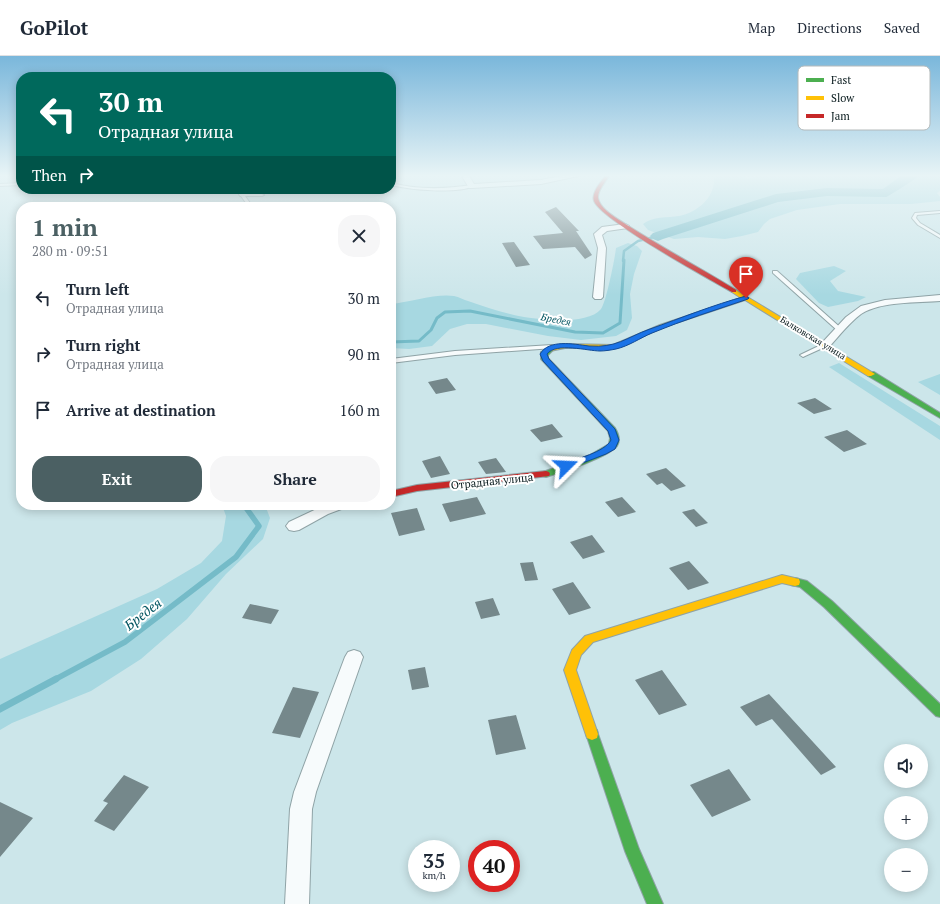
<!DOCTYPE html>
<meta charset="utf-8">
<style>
body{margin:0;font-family:"PT Serif",serif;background:#f6f6f7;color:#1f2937;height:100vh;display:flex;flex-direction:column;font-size:15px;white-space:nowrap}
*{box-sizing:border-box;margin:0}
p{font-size:13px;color:#747a83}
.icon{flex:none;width:22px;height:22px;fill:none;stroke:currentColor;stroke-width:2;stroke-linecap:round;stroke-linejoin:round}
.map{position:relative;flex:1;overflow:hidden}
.drawer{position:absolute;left:16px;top:146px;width:380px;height:308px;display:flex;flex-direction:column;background:#fff;border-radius:16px;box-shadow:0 2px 10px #0003}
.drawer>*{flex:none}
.top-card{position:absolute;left:16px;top:16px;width:380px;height:122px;border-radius:16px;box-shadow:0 2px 10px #0003;background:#00695c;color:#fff;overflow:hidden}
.fabs{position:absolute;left:884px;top:688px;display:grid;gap:8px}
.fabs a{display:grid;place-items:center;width:44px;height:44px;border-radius:50%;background:#fff;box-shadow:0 2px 10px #0003;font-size:20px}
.speed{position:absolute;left:408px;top:784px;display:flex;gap:8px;font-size:20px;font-weight:700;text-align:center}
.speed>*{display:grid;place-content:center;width:52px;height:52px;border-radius:50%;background:#fff;box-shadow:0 2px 10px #0003;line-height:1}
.speed small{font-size:10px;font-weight:400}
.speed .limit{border:6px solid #d22;background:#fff;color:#111}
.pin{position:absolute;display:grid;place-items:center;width:34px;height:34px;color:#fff;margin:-41px -17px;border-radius:50% 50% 50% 0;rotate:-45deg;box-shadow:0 0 4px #0007}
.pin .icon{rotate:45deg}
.me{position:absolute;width:44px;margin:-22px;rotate:69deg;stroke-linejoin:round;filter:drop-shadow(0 0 3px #0008)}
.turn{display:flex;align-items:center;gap:14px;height:84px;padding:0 16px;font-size:18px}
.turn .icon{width:52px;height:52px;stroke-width:2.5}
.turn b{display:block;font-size:28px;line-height:34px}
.then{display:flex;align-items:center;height:38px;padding:0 16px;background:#0003;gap:8px;font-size:15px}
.round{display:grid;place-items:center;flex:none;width:42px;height:42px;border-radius:16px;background:#f6f6f7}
.headline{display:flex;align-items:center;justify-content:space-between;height:68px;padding:0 16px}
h1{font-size:24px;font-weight:700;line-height:30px;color:#4b6063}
.action{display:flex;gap:8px;margin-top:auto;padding:8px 16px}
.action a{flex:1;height:46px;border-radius:16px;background:#4b6063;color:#fff;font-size:16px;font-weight:700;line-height:46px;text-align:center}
.action a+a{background:#f6f6f7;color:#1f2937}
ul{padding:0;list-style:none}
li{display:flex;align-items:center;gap:12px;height:56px;padding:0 16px}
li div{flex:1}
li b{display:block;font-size:15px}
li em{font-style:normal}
header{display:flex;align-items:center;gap:24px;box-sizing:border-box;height:56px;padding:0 20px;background:#fff;border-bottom:1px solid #e0e1e3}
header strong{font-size:19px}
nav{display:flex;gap:22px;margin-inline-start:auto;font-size:14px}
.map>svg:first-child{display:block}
.green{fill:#a7d8e1}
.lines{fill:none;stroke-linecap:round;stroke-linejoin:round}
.stream-far3{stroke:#75bbc8;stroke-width:2.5}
.stream-far2{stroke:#75bbc8;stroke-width:3}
.stream-far1{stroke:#75bbc8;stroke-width:5.5}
.stream{stroke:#75bbc8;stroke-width:7}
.river{fill:#75bbc8;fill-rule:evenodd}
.building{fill:#75888b}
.lane-casing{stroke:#8fa3a6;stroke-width:2}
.street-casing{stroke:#8fa3a6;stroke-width:2}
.fast-casing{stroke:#8fa3a6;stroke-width:2}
.slow-casing{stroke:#8fa3a6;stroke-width:2}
.jam-casing{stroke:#8fa3a6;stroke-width:2}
.lane{fill:#f7fbfc;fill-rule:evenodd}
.street{fill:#f7fbfc;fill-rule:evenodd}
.fast{fill:#4caf50;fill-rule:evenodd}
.slow{fill:#ffc107;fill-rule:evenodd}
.jam{fill:#c62828;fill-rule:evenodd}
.route{fill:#1a73e8;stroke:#114b97}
.labels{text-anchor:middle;stroke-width:4;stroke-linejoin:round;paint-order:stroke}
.far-street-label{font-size:9px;fill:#06181b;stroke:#fff}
.far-water-label{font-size:10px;font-style:italic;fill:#035561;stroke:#fff}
.street-label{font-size:11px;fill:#06181b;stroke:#fff}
.near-water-label{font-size:14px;font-style:italic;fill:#035561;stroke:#fff}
.key{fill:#fff;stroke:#b4babb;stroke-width:1}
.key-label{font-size:11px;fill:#06181b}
</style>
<header>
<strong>GoPilot</strong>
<nav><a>Map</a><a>Directions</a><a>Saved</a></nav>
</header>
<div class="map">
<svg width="940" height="848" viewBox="0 0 940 848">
<rect width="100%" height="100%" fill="#cce6ea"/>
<path class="green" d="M714 120H739L748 123 760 120H940V135L937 137 940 141V145L911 148H840L797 154 770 163 764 168 758 176 742 180 725 183 698 181 674 183 648 174 643 168C653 160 667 162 679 160 698 156 716 141 714 120Z
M628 187 637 190 642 195 634 218 630 238 632 262 627 274 616 280 581 284 548 280 486 268H467L450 273 432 290 409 293 391 292V276L393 274 391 270V248C409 246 438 237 454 240 459 241 464 244 468 245 486 251 506 258 524 261 542 264 588 269 601 253 606 247 615 202 616 192Z
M834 210 846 215 830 225 838 235 866 241 858 245 828 251 819 247 796 223 800 217Z
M839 307 940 370V384L829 311Z
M940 318V339L918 326Z
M222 449H265L270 462 263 483 226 518 187 563 141 603 91 635 12 667 0 674V603L157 533 201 507 222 485 226 460Z"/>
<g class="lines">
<path class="stream-far3" d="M623 205 624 195 638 185 658 180"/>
<path class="stream-far2" d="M391 286 419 285 431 274 437 262 445 256 470 255 575 276 603 277 620 267 624 204"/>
<path class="stream-far1" d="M54 624 125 586 236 501 259 470 244 449"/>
<path class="stream" d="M0 653 56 623"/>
<path class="river" d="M901 120H918C916 123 889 140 886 141L827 140 778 146 663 183 658 185 653 183 650 180 653 177 776 138 827 132 883 133Z"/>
</g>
<path class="building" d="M556 151 579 175H576L592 199 585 203 575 191 543 193 533 180 563 177 545 156Z
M514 186 530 209 516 211 502 187Z
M447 322 456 334 436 338 428 326Z
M815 342 832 353 814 358 797 347Z
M552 368 563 381 541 386 530 374Z
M847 374 867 388 844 396 824 381Z
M440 400 450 418 431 422 422 405Z
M496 402 506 416 486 418 478 406Z
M666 412 686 430 671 435 662 427 657 429 646 418Z
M477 441 486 458 450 466 442 448Z
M622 441 636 456 618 461 605 446Z
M417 452 425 474 399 480 391 457Z
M694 453 708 467 696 471 682 456Z
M592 479 605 496 583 503 570 486Z
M689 505 709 527 688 534 669 512Z
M533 506 538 524 525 525 520 507Z
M573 526 591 552 569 559 552 533Z
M493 542 500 559 481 563 475 546Z
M250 548 279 554 271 568 242 562Z
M425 611 429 631 412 634 408 614Z
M662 614 687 649 659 659 635 624Z
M293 631 319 636 300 682 272 677Z
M769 638 836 711 821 719 772 663 756 670 740 651Z
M516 659 526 693 496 699 488 664Z
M729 713 751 744 712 761 690 729Z
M124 719 149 731 114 775 94 765 108 747 103 745Z
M0 746 33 762 0 801Z"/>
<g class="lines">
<g class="lane-casing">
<path id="lane" d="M21 127V129L0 130V128Z
M391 127C418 134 445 133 472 129L474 130C456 138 411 134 391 129Z
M236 133H240L243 138H262L264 139 262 140H245L250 147V151H246V147L241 140H240Z
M940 155V157L917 159 916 162 920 167 940 179V182L918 169 912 162 915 157Z
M773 215H777L842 273V275H838L773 217Z
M825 287 827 288V290L805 300 803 301 800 299Z
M552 289 555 291 554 292 455 299 391 307V303L455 295Z"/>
</g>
<g class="street-casing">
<path id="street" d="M462 120H469L474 128 541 124 561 120H578L541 128 472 132H469Z
M625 168 629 170 628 172 607 175 602 179 606 192 603 241 601 243H595L593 241 598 192 594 178 602 171Z
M940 239V245C917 247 881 245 861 258 849 267 839 280 829 291L825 292 820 289 846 261 861 250 885 244Z
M325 449H346L344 452 328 458 299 474 294 475 289 474 286 470 289 466Z
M354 594 360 596 363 601 316 736 312 753 309 848H285L290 753 294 736 345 601 348 596Z"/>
</g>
<g class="fast-casing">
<path id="fast" d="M550 291 554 293 548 299V302L615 372C618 377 621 384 617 390 609 401 560 417 546 421L543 420 542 418 543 416 590 399 609 388 610 382 608 375 541 303V296Z
M868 316H874L940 357V362L868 320Z
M795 522 807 525 832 545 940 648V661L936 660 824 551 800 531 791 529 790 526 791 523Z
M592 672 597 674 598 678 639 793 663 848H647L625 795 586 678 587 674Z"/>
</g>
<g class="slow-casing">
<path id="slow" d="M734 233 875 318 871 320H868L745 244 664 271 616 292H565L550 295 546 293 548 292 565 288 613 289 660 269 741 242 732 236V234Z
M782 519 799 523 800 526 799 529 795 530 782 527 593 586 581 599 576 614 598 678 597 682 592 684 587 682 564 614 572 594 585 580Z"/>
</g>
<g class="jam-casing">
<path id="jam" d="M605 120H609C605 127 595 137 599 145 603 155 618 163 627 169 663 192 700 212 736 234V236H732C709 223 601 164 594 145 591 137 601 126 605 120Z
M546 415 549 416 550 418 549 420 417 435 391 441V435L417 429Z"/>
</g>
<use href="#lane" class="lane"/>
<use href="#street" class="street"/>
<use href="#fast" class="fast"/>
<use href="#slow" class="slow"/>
<use href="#jam" class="jam"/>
</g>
<linearGradient id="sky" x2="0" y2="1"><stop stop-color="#7ab7db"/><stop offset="0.5" stop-color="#e8f4f6"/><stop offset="1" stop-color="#e8f4f6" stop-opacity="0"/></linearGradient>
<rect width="940" height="239" fill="url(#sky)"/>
<path class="route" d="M746 240 749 242 748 243C716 254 683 264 652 277 640 282 629 290 616 293 611 294 605 295 600 295 588 295 556 286 547 298L549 303 615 373 619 384 615 393 606 398 570 412H563L562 410 563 408C576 403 605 396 611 384L608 375 543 305 540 298C549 283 573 288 589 290 617 292 625 282 650 273 681 262 713 249 746 240Z"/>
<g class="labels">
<g class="far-street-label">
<text transform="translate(813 282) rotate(31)" y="3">Балковская улица</text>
</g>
<g class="far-water-label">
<text transform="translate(556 263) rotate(11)" y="4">Бредея</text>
</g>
<g class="street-label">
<text transform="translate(492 425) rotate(-6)" y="4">Отрадная улица</text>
</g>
<g class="near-water-label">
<text transform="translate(143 558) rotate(-38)" y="5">Бредея</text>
</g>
</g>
<rect x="798" y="10" width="132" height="64" rx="6" class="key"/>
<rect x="806" y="22" width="18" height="4" fill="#4caf50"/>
<rect x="806" y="40" width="18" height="4" fill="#ffc107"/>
<rect x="806" y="58" width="18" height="4" fill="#c62828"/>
<g class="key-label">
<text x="831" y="28">Fast</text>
<text x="831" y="46">Slow</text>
<text x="831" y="64">Jam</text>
</g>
</svg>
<div class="fabs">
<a><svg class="icon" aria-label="sound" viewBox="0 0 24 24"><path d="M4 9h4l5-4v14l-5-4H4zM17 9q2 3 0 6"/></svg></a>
<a>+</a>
<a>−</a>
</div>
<div class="speed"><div>35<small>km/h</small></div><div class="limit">40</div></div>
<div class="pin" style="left:746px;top:242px;background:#d93025"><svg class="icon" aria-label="arrive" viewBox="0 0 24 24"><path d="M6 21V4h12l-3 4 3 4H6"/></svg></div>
<svg class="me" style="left:566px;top:410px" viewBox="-20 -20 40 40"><path d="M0-17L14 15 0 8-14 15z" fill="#1a73e8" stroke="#fff" stroke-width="4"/></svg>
<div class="top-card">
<div class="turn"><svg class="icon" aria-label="left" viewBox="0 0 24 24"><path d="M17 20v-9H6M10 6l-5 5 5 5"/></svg><div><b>30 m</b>Отрадная улица</div></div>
<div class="then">Then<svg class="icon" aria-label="right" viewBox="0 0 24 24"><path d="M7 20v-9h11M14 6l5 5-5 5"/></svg></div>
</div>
<section class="drawer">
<div class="headline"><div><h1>1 min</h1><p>280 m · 09:51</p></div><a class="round"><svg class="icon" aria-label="close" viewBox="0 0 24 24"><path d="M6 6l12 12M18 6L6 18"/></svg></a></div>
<ul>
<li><svg class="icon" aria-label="left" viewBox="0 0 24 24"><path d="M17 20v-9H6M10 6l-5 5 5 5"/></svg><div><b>Turn left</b><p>Отрадная улица</p></div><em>30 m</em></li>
<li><svg class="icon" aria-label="right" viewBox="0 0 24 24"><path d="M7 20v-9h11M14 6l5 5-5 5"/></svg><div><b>Turn right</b><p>Отрадная улица</p></div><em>90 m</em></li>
<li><svg class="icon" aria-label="arrive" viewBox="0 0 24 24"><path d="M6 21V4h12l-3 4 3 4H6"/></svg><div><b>Arrive at destination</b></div><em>160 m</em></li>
</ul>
<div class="action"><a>Exit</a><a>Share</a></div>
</section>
</div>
